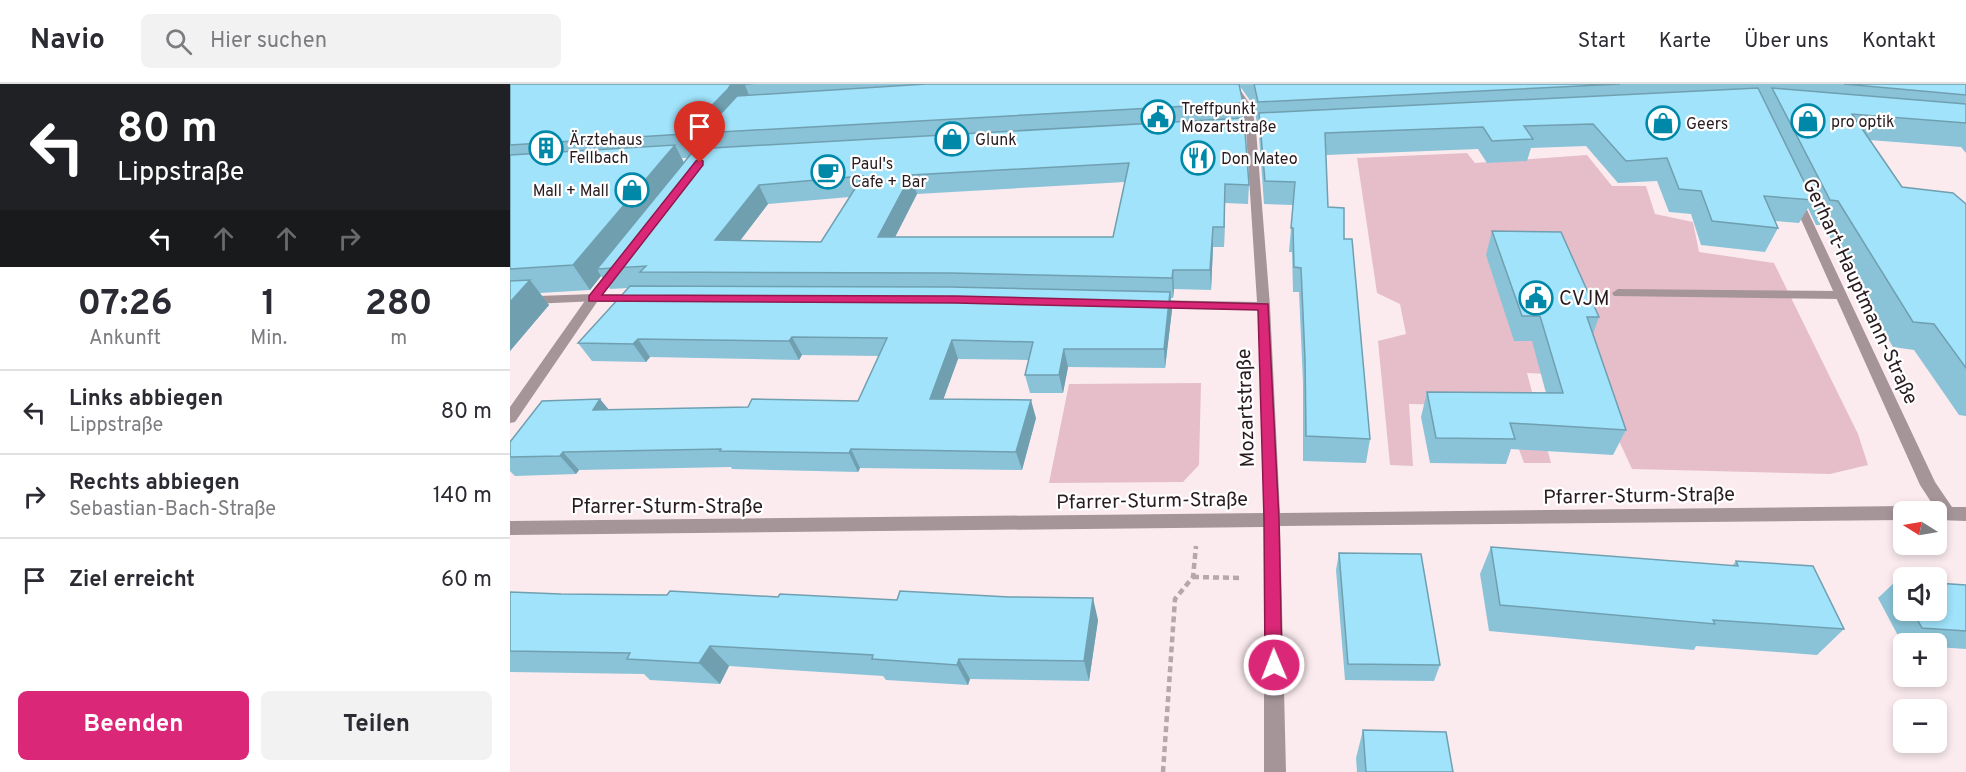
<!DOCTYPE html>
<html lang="de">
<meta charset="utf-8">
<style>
body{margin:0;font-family:Overpass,sans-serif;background:#f2f2f3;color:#2b2b33;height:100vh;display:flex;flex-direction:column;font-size:22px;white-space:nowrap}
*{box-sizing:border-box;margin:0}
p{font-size:20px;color:#7c7c81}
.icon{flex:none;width:33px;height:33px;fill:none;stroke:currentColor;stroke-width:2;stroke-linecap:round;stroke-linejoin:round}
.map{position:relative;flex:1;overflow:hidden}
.drawer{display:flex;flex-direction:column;background:#fff;width:510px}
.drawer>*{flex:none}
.guide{background:#202124;color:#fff;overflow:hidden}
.needle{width:39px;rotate:281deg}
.buttons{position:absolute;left:1383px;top:417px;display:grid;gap:12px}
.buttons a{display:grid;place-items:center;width:54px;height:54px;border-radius:9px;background:#fff;box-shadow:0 3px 9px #0003;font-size:30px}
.pin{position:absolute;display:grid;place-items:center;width:51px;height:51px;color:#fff;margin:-62px -26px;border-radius:50% 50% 50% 0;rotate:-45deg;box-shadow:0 0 6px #0007}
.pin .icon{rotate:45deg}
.me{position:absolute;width:66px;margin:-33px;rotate:359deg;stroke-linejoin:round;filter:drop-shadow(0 0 4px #0008)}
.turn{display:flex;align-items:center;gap:21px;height:126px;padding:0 18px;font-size:27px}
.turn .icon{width:78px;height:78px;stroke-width:2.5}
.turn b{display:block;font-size:42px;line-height:51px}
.lanes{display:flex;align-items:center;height:57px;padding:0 18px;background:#0003;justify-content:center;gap:30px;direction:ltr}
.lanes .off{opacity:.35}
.eta{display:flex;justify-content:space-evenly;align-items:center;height:102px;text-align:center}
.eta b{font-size:36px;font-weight:700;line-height:42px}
.button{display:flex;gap:12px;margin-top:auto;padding:12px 18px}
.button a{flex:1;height:69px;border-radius:9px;background:#db2777;color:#fff;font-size:24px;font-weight:700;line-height:69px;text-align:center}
.button a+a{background:#f2f2f3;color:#2b2b33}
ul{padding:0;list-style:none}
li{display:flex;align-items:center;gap:18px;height:84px;padding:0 18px;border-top:2px solid #e1e1e2}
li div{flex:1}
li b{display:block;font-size:22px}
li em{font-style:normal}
header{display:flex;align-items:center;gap:36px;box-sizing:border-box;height:84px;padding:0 30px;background:#fff;border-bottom:2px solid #e1e1e2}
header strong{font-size:28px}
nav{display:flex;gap:33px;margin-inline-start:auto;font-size:21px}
.search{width:420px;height:54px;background:#f2f2f3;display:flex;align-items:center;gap:15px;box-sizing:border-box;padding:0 21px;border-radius:9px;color:#7c7c81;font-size:22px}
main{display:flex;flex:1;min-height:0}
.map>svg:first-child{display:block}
.green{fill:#e6bec9}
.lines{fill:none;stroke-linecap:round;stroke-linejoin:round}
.path{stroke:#b6a7ab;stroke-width:4.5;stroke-dasharray:6 4;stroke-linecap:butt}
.lane{fill:#a59599;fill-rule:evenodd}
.street{fill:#a59599;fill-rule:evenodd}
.secondary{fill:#816a70;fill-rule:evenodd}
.wall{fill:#8ac3d8;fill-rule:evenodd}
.shaded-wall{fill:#709fb0}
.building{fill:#a0e3fb;stroke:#709fb0;stroke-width:1.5;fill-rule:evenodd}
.route{fill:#db2777;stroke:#8e194d;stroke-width:1.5}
.labels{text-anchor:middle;stroke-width:4.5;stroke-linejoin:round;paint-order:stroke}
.far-poi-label{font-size:16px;fill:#291b1f;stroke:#fff;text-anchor:start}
.street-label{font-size:20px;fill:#291b1f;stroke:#fff}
.poi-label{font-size:20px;fill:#291b1f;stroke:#fff;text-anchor:start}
</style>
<header>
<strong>Navio</strong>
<div class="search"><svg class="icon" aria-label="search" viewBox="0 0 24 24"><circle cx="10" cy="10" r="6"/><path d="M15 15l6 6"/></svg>Hier suchen</div>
<nav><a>Start</a><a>Karte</a><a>Über uns</a><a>Kontakt</a></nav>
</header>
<main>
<section class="drawer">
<div class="guide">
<div class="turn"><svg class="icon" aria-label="left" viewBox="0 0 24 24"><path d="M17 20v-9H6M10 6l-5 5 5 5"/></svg><div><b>80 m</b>Lippstraße</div></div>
<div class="lanes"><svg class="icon" aria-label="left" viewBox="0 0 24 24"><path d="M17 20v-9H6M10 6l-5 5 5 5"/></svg><svg class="icon off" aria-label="ahead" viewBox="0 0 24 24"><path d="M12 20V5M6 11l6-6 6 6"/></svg><svg class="icon off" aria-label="ahead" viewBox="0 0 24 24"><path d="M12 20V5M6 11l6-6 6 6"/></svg><svg class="icon off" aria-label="right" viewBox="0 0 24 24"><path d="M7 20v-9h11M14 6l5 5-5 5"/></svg></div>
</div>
<div class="eta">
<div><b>07:26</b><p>Ankunft</p></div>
<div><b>1</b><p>Min.</p></div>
<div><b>280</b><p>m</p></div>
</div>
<ul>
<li><svg class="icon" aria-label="left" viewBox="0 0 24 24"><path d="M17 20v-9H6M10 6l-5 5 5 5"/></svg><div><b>Links abbiegen</b><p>Lippstraße</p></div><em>80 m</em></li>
<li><svg class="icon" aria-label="right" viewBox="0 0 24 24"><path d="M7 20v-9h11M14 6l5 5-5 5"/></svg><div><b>Rechts abbiegen</b><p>Sebastian-Bach-Straße</p></div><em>140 m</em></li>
<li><svg class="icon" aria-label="arrive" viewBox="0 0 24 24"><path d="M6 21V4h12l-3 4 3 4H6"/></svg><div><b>Ziel erreicht</b></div><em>60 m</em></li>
</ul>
<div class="button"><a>Beenden</a><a>Teilen</a></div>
</section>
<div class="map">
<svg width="1456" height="688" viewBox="0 0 1456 688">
<rect width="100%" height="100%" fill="#fbebef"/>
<path class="green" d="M957 69 965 79 1077 71 1102 102H1136L1145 130 1183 138 1189 168 1264 179 1348 350 1358 381 1320 390 1122 385 1079 292 1017 289 1041 379H1014L993 322 899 320 903 382 880 381 868 257 896 250 890 220 867 209 847 74Z
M691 299 689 381 673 398 539 399 559 300Z"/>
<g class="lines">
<path class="path" d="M683 493 733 494
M653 688 665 515 683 493 686 462"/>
<path class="lane" d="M1108 205 1331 207 1337 211 1331 215 1104 212 1102 209Z
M83 210 89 214 87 217 0 221V213Z"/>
<path class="street" d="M718 0H726L742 23 746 46 760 222 770 429 1394 422 1401 428H1394V436L770 442 776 688H754V443L0 451V437L754 429 748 226 641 224 635 220 641 216 747 218 736 46 732 23Z
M1286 110 1291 113 1425 398 1442 423H1456V437L1429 436 1426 435V428H1422L1425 424 1410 401 1281 113Z
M108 179 114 183 93 210H128L134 214 128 218H87L5 338 0 339V323L79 211 104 180Z"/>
<path class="secondary" d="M770 42 775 45 773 47 716 50 711 47 716 44Z"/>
</g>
<path class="wall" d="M0 0H1456V69L1451 63 1359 56 1392 103 1456 120V332L1449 331 1404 266 1383 263 1313 141H1306L1298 124 1289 139 1265 137 1268 144 1255 168 1191 161 1181 130 1159 128 1147 97 1108 99 1076 62 1021 64 1017 77 977 79 968 65 816 71 818 123 834 155 860 355 856 379 793 377V299L789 208H783L782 168H779L783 121 754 120 749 51V40H747L744 22 729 1 733 19V34L739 101 738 120 715 119 714 163H703L701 206 664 205 663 214H661L662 226 655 284 558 283 553 309H520L515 291 519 276 448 275 433 315 526 334 512 386 350 384 348 388 222 385 221 383 69 386 66 390 5 392 0 387V358L99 326 238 323 348 317 369 272 292 271 289 276 140 273 136 278 82 277 68 259 119 204 100 205 91 192 80 206 30 209 39 221 0 267ZM198 60 200 64 194 65ZM172 74H178L174 79ZM615 98 603 153H385L407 110ZM340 113 311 158 230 157 258 120Z
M982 147 1089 233 1083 250 1116 346 1103 371 1001 365 996 380 920 379 911 333 917 308 1036 309 1022 257H1004L976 171Z
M981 463 1222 482 1226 477 1334 545 1307 571 1186 562 1184 566 979 547 970 490Z
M829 469 930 581 924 597 835 596 826 486Z
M1386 497H1394V526H1426L1456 501V565L1426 563V560H1394L1393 561 1368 514Z
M0 508 51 510 588 536 579 597 460 595 458 601 376 596 373 592 219 582 210 600 140 596 134 590 0 588Z
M853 646 943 688H847L846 674Z"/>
<path class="shaded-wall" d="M221 0H246L235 1 239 11 228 27 193 49 198 60 186 74 174 50Z
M165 61 177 85 87 185 91 192 80 206 63 181Z
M401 91 407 110 375 173 368 153Z
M715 100V119L714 163V143Z
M249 101 258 120 215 176 205 156Z
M703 143V163L701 206 700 186Z
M663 186 664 205 663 214 662 194Z
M20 196 39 221 0 267V218Z
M660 208 662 226 655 284 654 265Z
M282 253 292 271 289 276 279 257Z
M128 255 140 273 136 278 123 260Z
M442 256 448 275 427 333 420 315Z
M554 265 558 283 553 309 549 291Z
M90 315 105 333 83 326Z
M521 316 526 334 512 386 506 368Z
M341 365 350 384 348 388 339 369Z
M53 368 69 386 66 390 50 372Z
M583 514 588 536 579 597 574 577Z
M200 562 219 582 210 600 189 579Z
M449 575 460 595 458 601 447 581Z"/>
<path class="building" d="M0 0H221L218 5 174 50 0 61Z
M416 0H729L733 19 193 49 227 12Z
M744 0H1110L748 18Z
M1334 0H1456V11Z
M1248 4 1303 116 1254 112 1268 144 1202 137 1191 107 1169 105 1157 74 1116 77 1083 40 1014 42 1023 55 982 57 973 43 815 49 818 123 834 124V155H842L860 355 796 352 795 275 791 184 784 183 783 144H781L785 98 755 97 749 29Z
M1262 4 1456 20V39L1342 30 1392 103 1443 109 1456 120V284L1424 240 1403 238 1328 117 1320 116Z
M734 34 739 101 715 100 714 143H703L700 186H663L662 194 440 189 130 188 136 182 87 185 185 65ZM619 79 603 153H368L401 91ZM353 92 311 158 205 156 249 101Z
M165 61 63 181 0 185V71Z
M982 147 1051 148 1089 233H1077L1116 346 1000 339 1005 355 926 354 917 308 1053 309 1030 232H1012Z
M20 196 0 218V197Z
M120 202 440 203 660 208 654 265H554L549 291H515L523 258 442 256 420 315 521 316 506 368 341 365 339 369 210 367 211 365 53 368 50 372 0 373V358L32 317 90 315 83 326 238 323 242 315 348 317 377 254 282 253 279 257 128 255 123 260 68 259Z
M981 463 1228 482 1226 477 1303 482 1334 545 1203 536 1205 540 990 521Z
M829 469 911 470 930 581 838 580Z
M1386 497H1394V511Z
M1426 499 1456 501V547L1412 544 1402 526H1426Z
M160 507 268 513 270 510 387 516 390 507 499 513 583 514 574 577 449 575 447 581 362 575 363 571 200 562 189 579 117 575 120 569 0 567V508L51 510 157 511Z
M853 646 936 648 943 688H856Z"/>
<path class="route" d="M190 76 193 77V81L92 211 446 212 758 220 769 435 772 581 770 586 764 589 757 586 755 581 754 435 748 226 446 219 79 217V212L186 77Z"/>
<defs>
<g id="civic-ring" transform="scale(1.725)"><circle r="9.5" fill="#fff" stroke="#0088a8" stroke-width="1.5"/><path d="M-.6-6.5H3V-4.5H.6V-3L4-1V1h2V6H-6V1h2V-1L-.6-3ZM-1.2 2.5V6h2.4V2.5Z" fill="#0088a8"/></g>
<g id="shop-ring" transform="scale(1.725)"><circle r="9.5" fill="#fff" stroke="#0088a8" stroke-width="1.5"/><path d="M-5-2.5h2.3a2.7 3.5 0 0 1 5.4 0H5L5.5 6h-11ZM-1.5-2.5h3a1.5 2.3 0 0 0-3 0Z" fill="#0088a8"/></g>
<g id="building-ring" transform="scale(1.725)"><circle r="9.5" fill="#fff" stroke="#0088a8" stroke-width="1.5"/><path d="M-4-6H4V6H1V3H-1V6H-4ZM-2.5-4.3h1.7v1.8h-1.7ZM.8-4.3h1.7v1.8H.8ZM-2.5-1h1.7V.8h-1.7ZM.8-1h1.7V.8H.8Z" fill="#0088a8"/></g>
<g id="restaurant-ring" transform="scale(1.725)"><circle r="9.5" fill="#fff" stroke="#0088a8" stroke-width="1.5"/><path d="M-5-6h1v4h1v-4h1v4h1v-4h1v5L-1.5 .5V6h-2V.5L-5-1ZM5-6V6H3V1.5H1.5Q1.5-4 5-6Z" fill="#0088a8"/></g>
<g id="cafe-ring" transform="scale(1.725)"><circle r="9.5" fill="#fff" stroke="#0088a8" stroke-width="1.5"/><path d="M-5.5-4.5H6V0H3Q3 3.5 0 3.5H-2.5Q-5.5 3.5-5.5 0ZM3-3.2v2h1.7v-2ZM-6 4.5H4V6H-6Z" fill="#0088a8"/></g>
</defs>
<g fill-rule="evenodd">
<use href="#civic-ring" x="648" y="33"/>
<use href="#shop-ring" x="1298" y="37"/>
<use href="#shop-ring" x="1153" y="39"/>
<use href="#shop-ring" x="442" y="55"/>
<use href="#building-ring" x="36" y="64"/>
<use href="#restaurant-ring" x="688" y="74"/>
<use href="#cafe-ring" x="318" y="88"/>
<use href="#shop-ring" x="122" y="106"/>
<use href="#civic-ring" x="1026" y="214"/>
</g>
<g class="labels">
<g class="far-poi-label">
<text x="671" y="30">Treffpunkt<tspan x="671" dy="18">Mozartstraße</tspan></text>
<text x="1321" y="43">pro optik</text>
<text x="1176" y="45">Geers</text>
<text x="59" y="61">Ärztehaus<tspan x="59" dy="18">Fellbach</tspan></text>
<text x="465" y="61">Glunk</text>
<text x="711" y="80">Don Mateo</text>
<text x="341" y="85">Paul's<tspan x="341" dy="18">Cafe + Bar</tspan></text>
<text x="99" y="112" text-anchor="end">Mall + Mall</text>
</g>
<g class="street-label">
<text transform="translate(1351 207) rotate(65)" y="7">Gerhart-Hauptmann-Straße</text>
<text transform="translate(735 324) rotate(-92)" y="7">Mozartstraße</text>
<text transform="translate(1129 411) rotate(-1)" y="7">Pfarrer-Sturm-Straße</text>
<text transform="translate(642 416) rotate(-1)" y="7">Pfarrer-Sturm-Straße</text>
<text x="157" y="429">Pfarrer-Sturm-Straße</text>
</g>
<g class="poi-label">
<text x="1049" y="221">CVJM</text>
</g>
</g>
</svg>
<div class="buttons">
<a><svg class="needle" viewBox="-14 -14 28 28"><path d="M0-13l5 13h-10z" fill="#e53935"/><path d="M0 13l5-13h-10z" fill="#7c7c81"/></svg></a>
<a><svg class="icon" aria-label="sound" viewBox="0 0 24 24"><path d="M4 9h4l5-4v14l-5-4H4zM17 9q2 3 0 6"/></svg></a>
<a>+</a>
<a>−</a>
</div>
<div class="pin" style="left:190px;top:79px;background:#d93025"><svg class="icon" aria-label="arrive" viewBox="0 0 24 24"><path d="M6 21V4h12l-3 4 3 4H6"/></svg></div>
<svg class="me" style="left:764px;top:581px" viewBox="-20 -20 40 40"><circle r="17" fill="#db2777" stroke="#fff" stroke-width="3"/><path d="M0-11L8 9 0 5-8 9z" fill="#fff"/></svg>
</div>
</main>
